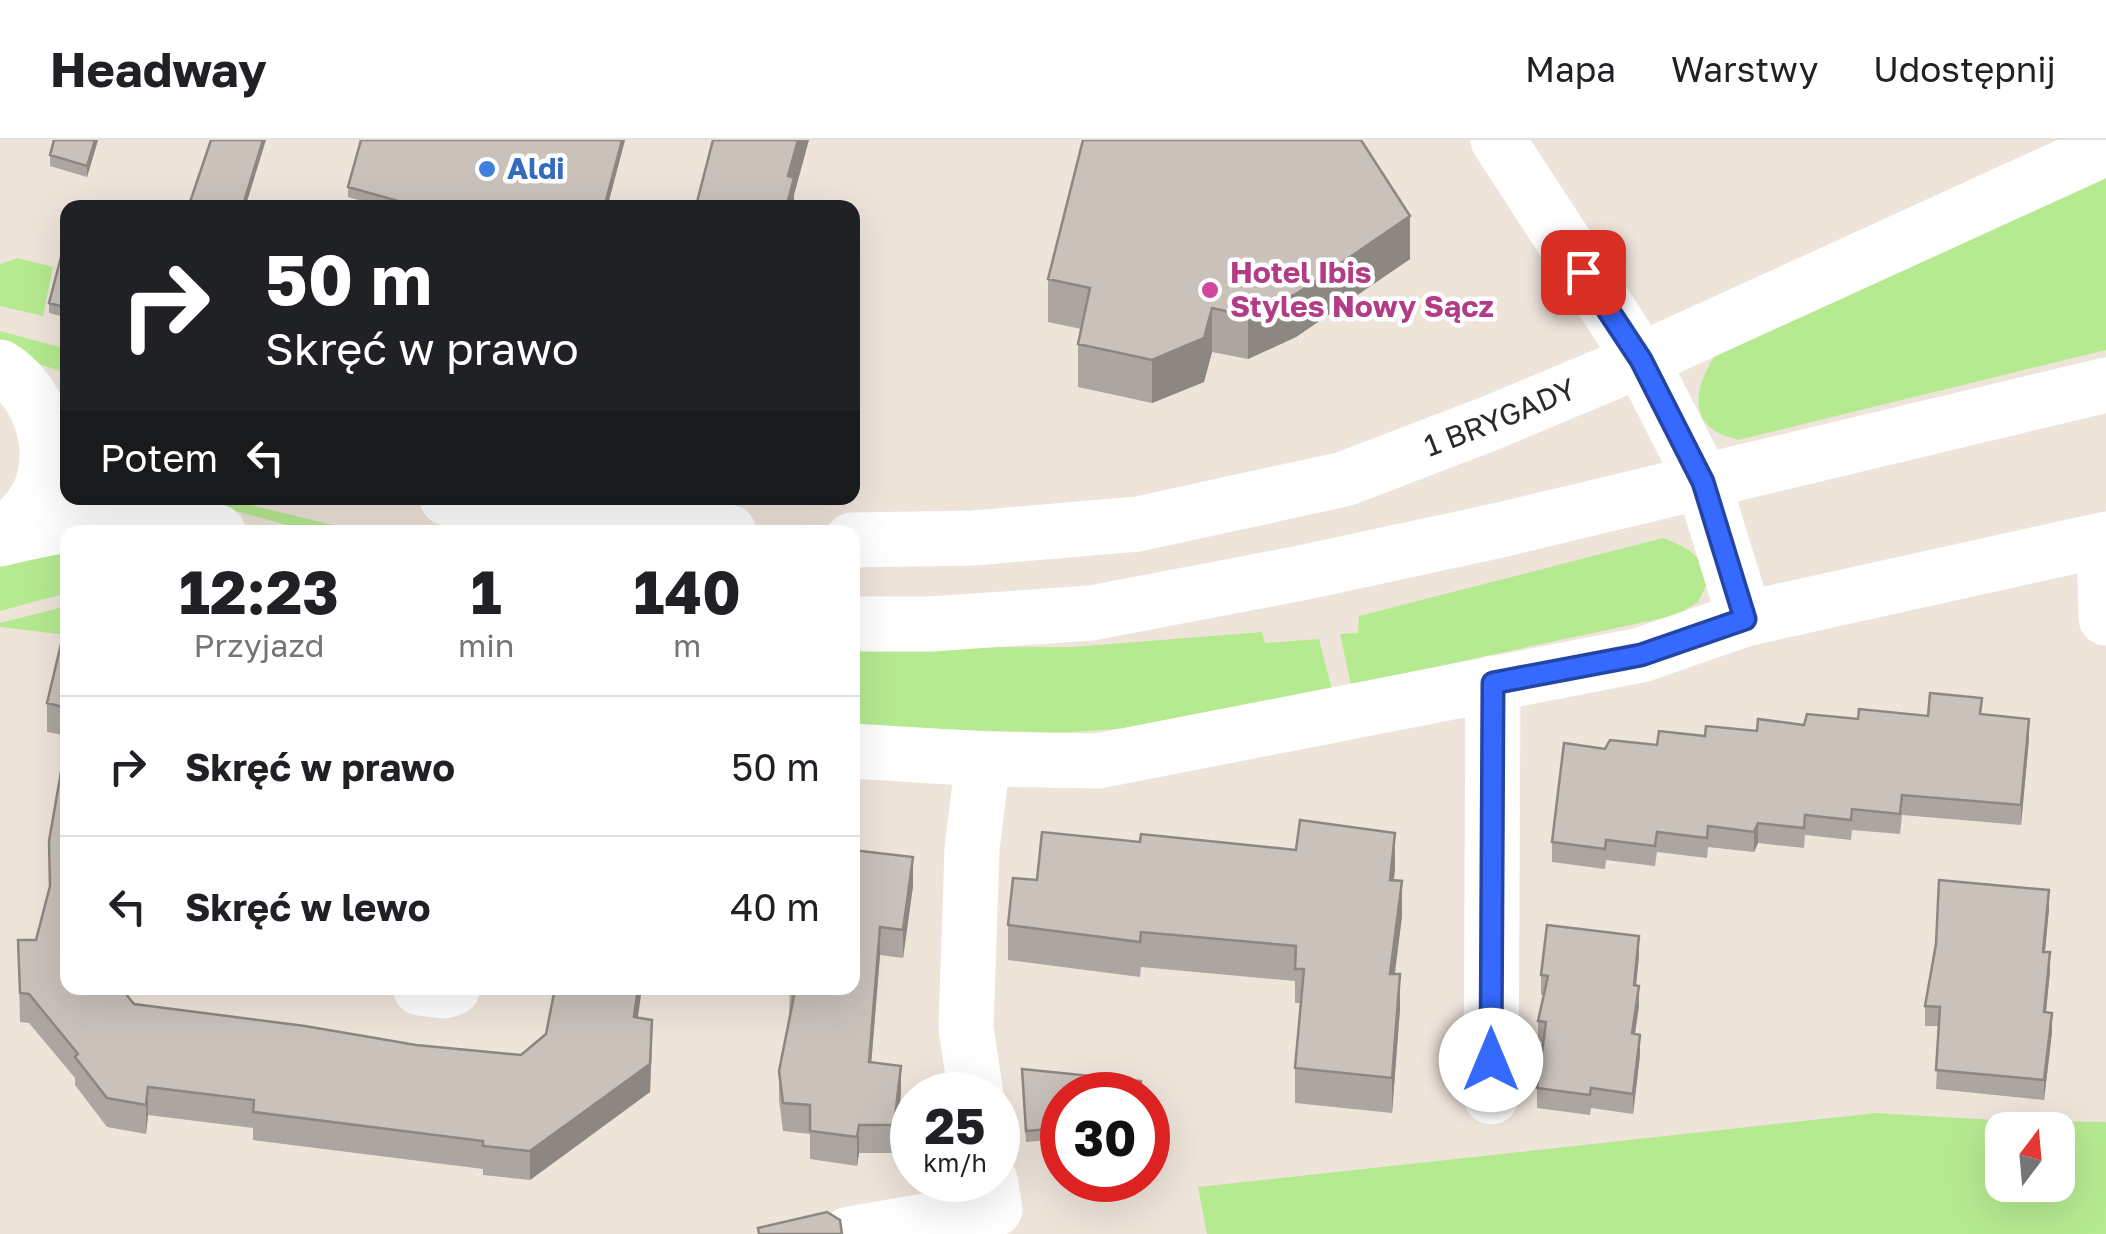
<!DOCTYPE html>
<html lang="pl">
<meta charset="utf-8">
<style>
body{margin:0;font-family:"Golos Text",sans-serif;background:#f2f2f2;color:#202124;height:100vh;display:flex;flex-direction:column;font-size:38px;white-space:nowrap}
*{box-sizing:border-box;margin:0}
p{font-size:32px;color:#757577}
.icon{flex:none;width:55px;height:55px;fill:none;stroke:currentColor;stroke-width:2;stroke-linecap:round;stroke-linejoin:round}
.map{position:relative;flex:1;overflow:hidden}
.sheet{position:absolute;left:60px;top:385px;width:800px;height:470px;display:flex;flex-direction:column;background:#fff;border-radius:20px;box-shadow:0 10px 40px #0002}
.sheet>*{flex:none}
.banner{position:absolute;left:60px;top:60px;width:800px;height:305px;border-radius:20px;box-shadow:0 10px 40px #0002;background:#202124;color:#fff;overflow:hidden}
.needle{width:65px;rotate:16deg}
.tools{position:absolute;left:1985px;top:972px;display:grid;gap:20px}
.tools a{display:grid;place-items:center;width:90px;height:90px;border-radius:20px;background:#fff;box-shadow:0 10px 40px #0002;font-size:50px}
.speed{position:absolute;left:890px;top:932px;display:flex;gap:20px;font-size:50px;font-weight:700;text-align:center}
.speed>*{display:grid;place-content:center;width:130px;height:130px;border-radius:50%;background:#fff;box-shadow:0 10px 40px #0002;line-height:1}
.speed small{font-size:25px;font-weight:400}
.speed .limit{border:15px solid #d22;background:#fff;color:#111}
.pin{position:absolute;display:grid;place-items:center;width:85px;height:85px;color:#fff;margin:-42px;border-radius:20px;box-shadow:0 5px 15px #0006}
.me{position:absolute;width:110px;margin:-55px;rotate:0deg;stroke-linejoin:round;filter:drop-shadow(0 0 8px #0008)}
.turn{display:flex;align-items:center;gap:35px;height:210px;padding:0 40px;font-size:45px}
.turn .icon{width:130px;height:130px;stroke-width:2.5}
.turn b{display:block;font-size:70px;line-height:85px}
.then{display:flex;align-items:center;height:95px;padding:0 40px;background:#0003;gap:20px;font-size:38px}
.eta{display:flex;justify-content:space-evenly;align-items:center;height:170px;text-align:center}
.eta b{font-size:60px;font-weight:700;line-height:70px}
ul{padding:0;list-style:none}
li{display:flex;align-items:center;gap:30px;height:140px;padding:0 40px;border-top:2px solid #e0e0e0}
li div{flex:1}
li b{display:block;font-size:38px}
li em{font-style:normal}
header{display:flex;align-items:center;gap:60px;box-sizing:border-box;height:140px;padding:0 50px;background:#fff;border-bottom:2px solid #e0e0e0}
header strong{font-size:48px}
nav{display:flex;gap:55px;margin-inline-start:auto;font-size:35px}
.map>svg:first-child{display:block}
.green{fill:#b6ea91;fill-rule:evenodd}
.lines{fill:none;stroke-linecap:round;stroke-linejoin:round}
.minor{stroke:#fff;stroke-width:55}
.tertiary{stroke:#fff;stroke-width:55}
.wall{fill:#ada6a0}
.shaded-wall{fill:#8d8782}
.building{fill:#c9c1ba;stroke:#8d8782;stroke-width:2.5}
.route-casing{stroke:#2345a6;stroke-width:25}
.route{stroke:#366aff;stroke-width:18}
.shop-dot{fill:#3f7fe0;stroke:#fff;stroke-width:4}
.hotel-dot{fill:#d1479c;stroke:#fff;stroke-width:4}
.labels{text-anchor:middle;stroke-width:9;stroke-linejoin:round;paint-order:stroke}
.shop-label{font-size:30px;font-weight:bold;fill:#366cbe;stroke:#fff;text-anchor:start}
.hotel-label{font-size:30px;font-weight:bold;fill:#b23c85;stroke:#fff;text-anchor:start}
.street-label{font-size:30px;fill:#2a2a2a;stroke:#fff}
</style>
<header>
<strong>Headway</strong>
<nav><a>Mapa</a><a>Warstwy</a><a>Udostępnij</a></nav>
</header>
<div class="map">
<svg width="2106" height="1094" viewBox="0 0 2106 1094">
<rect width="100%" height="100%" fill="#eee4da"/>
<path class="green" d="M2106 36V210L1738 300C1731 297 1721 295 1715 291 1685 272 1702 232 1719 211Z
M18 118 53 127 43 176 0 166V124Z
M0 191 67 209V233L0 212Z
M203 358H221L362 392H313L202 362Z
M1663 398C1688 408 1702 414 1708 442L1698 462 1677 475 1351 545 1340 494 1358 493 1359 476Z
M67 413V453L0 471V416Z
M67 466V495L0 487V483Z
M1262 492 1265 503 1319 499 1333 554 1175 585 1057 593 853 586V508L1073 507Z
M1876 973 2011 981 2106 982V1094H1207L1198 1047ZM2002 990H2058V1045H2002Z"/>
<g class="lines">
<path class="minor" d="M1498 0 1641 220
M2104 400 2106 478
M1745 479 2106 399
M852 611 983 619
M420 848 444 851 453 848
M976 955 966 888 972 709 983 619 1098 621 1641 515 1745 479 1703 342
M1491 957 1493 543
M849 1094 995 1069 990 1040"/>
<g class="tertiary">
<path d="M1641 220 1703 342"/>
<path d="M0 227C40 251 58 308 40 351 31 371 16 384 0 398"/>
<path d="M447 358 506 369 729 392"/>
<path d="M0 399C83 379 134 371 218 392"/>
<path id="s1" d="M852 400 973 398 1138 384 1344 339 1488 284 1641 220 2106 8"/>
<path d="M852 484H931L1091 473 1301 433 1500 390 2106 245"/>
</g>
</g>
<path class="wall" d="M98 0 87 37 50 26V15Z
M361 0H625L607 68H385L348 57V47Z
M68 119V178L49 173V163Z
M1410 119 1296 197 1248 219 1212 212 1204 242 1152 263 1078 247V204L1081 189 1048 182V139Z
M68 504V848L134 864 416 905 521 915 638 878 652 909 650 952 530 1040 483 1035V1029L253 1000V988L148 975 146 994 107 987 75 945V938L29 883 20 882 18 800H36L49 749 64 615 63 595 47 592V563Z
M1982 574 2029 599 2021 685 1902 675 1900 694 1852 690 1851 700 1805 695 1804 708 1758 703 1754 712 1708 707 1707 718 1657 712 1655 726 1606 720 1605 729 1552 722V702L1605 609 1657 605 1705 596 1804 585 1928 576Z
M852 710 913 746 903 818 880 815 871 923 901 954 894 1013H859L857 1026 810 1019V994L783 991 779 960V931L789 879 790 848Z
M1395 728 1394 740 1402 776 1395 834 1400 869 1392 973 1295 963V928L1301 863H1295V841L1141 827 1140 837 1008 820V785L1037 740Z
M2049 769 2045 812 2050 831 2046 872 2052 892 2044 960 1936 949 1939 886H1925V866Z
M1639 816 1636 846 1639 866 1635 894 1640 915 1633 974 1591 968 1590 975 1537 968V948L1543 902 1538 901V881L1544 855H1541V835Z
M1022 929 1141 941V955H1062V999L1026 1002Z"/>
<path class="shaded-wall" d="M95 0H98L87 37V26Z
M263 0H266L245 68H242Z
M622 0H625L607 68H604Z
M798 0H809L794 55V68H786L788 36Z
M1410 76V119L1296 197 1248 219V176Z
M1212 168V212L1204 242 1152 263V220Z
M2029 579V599L2021 685V665Z
M1758 683V703L1754 712V692Z
M1395 693V728L1390 774V740Z
M913 717V746L903 818V790Z
M1402 741V776L1390 869V834Z
M2049 750V769L2043 831V812Z
M880 787V815L869 951V922Z
M1639 796V816L1634 865V845Z
M2050 812V831L2044 891V872Z
M1400 834V869L1392 973V938Z
M1639 846V866L1632 913V893Z
M638 848H642L634 905V877Z
M2052 873V892L2044 960V940Z
M652 880 650 952 530 1040V1011Z
M1640 895V915L1633 974V954Z
M901 926V954L894 1013V985Z
M148 947V975L146 994V965Z
M859 985V1013L857 1026V997Z"/>
<path class="building" d="M54 0H95L87 26 50 15Z
M211 0H263L242 68H188Z
M361 0H622L604 68H423L348 47Z
M713 0H798L788 36 794 38 786 68H702L696 66Z
M1083 0H1361L1410 76 1296 154 1248 176 1212 168 1204 198 1152 220 1078 204 1090 148 1048 139Z
M61 117 68 119V168L49 163Z
M61 504H68V848H121L134 864 305 886 416 905 521 915 546 894 555 848H638L634 877 652 880 650 924 530 1011 483 1006V1001L253 972 254 960 148 947 146 965 107 958 75 917 78 914 29 854 20 853 18 800H36L50 746 49 701 65 609 63 567 47 563Z
M1930 553 1982 558 1980 574 2029 579 2021 665 1902 655 1900 674 1852 669 1851 680 1805 675 1804 688 1758 683 1754 692 1708 686 1707 698 1657 692 1655 706 1606 700 1605 709 1552 702 1564 603 1605 609 1610 600 1657 605 1659 591 1705 596 1706 586 1757 591 1758 579 1804 585 1807 574 1858 579 1859 569 1928 576Z
M1300 680 1395 693 1390 740 1402 741 1390 834H1400L1392 938 1295 928 1304 829H1295L1296 806 1141 792 1140 802 1008 785 1013 738 1037 740 1042 692 1140 702 1141 694 1296 710Z
M852 710 913 717 903 790 880 787 869 922 901 926 894 985H859L857 997 810 991V965L783 963 779 931 795 851H789L790 848H852Z
M1939 740 2049 750 2043 812H2050L2044 872 2052 873 2044 940 1936 930 1940 867 1925 866 1936 804Z
M1547 785 1639 796 1634 845 1639 846 1632 893 1640 895 1633 954 1591 948 1590 955 1537 948 1546 882 1538 881 1548 836 1541 835Z
M1022 929 1141 941 1140 955H1062V988L1026 991Z
M827 1072 840 1080 842 1094H759L758 1088Z"/>
<g class="lines">
<g class="route-casing">
<path id="route" d="M1491 920 1493 543 1641 515 1745 479 1703 342 1641 220 1583 132"/>
</g>
<use href="#route" class="route"/>
</g>
<circle class="shop-dot" cx="487" cy="29" r="10"/>
<circle class="hotel-dot" cx="1210" cy="150" r="10"/>
<g class="labels">
<g class="shop-label">
<text x="507" y="39">Aldi</text>
</g>
<g class="hotel-label">
<text x="1230" y="143">Hotel Ibis<tspan x="1230" dy="34">Styles Nowy Sącz</tspan></text>
</g>
<g class="street-label">
<text dy="10" stroke="none"><textPath href="#s1" startOffset="665">1 BRYGADY</textPath></text>
</g>
</g>
</svg>
<div class="tools">
<a><svg class="needle" viewBox="-14 -14 28 28"><path d="M0-13l5 13h-10z" fill="#e53935"/><path d="M0 13l5-13h-10z" fill="#757577"/></svg></a>
</div>
<div class="speed"><div>25<small>km/h</small></div><div class="limit">30</div></div>
<div class="pin" style="left:1583px;top:132px;background:#d93025"><svg class="icon" aria-label="arrive" viewBox="0 0 24 24"><path d="M6 21V4h12l-3 4 3 4H6"/></svg></div>
<svg class="me" style="left:1491px;top:920px" viewBox="-20 -20 40 40"><circle r="19" fill="#fff"/><path d="M0-13L10 11 0 6-10 11z" fill="#366aff"/></svg>
<div class="banner">
<div class="turn"><svg class="icon" aria-label="right" viewBox="0 0 24 24"><path d="M7 20v-9h11M14 6l5 5-5 5"/></svg><div><b>50 m</b>Skręć w prawo</div></div>
<div class="then">Potem<svg class="icon" aria-label="left" viewBox="0 0 24 24"><path d="M17 20v-9H6M10 6l-5 5 5 5"/></svg></div>
</div>
<section class="sheet">
<div class="eta">
<div><b>12:23</b><p>Przyjazd</p></div>
<div><b>1</b><p>min</p></div>
<div><b>140</b><p>m</p></div>
</div>
<ul>
<li><svg class="icon" aria-label="right" viewBox="0 0 24 24"><path d="M7 20v-9h11M14 6l5 5-5 5"/></svg><div><b>Skręć w prawo</b></div><em>50 m</em></li>
<li><svg class="icon" aria-label="left" viewBox="0 0 24 24"><path d="M17 20v-9H6M10 6l-5 5 5 5"/></svg><div><b>Skręć w lewo</b></div><em>40 m</em></li>
</ul>
</section>
</div>
